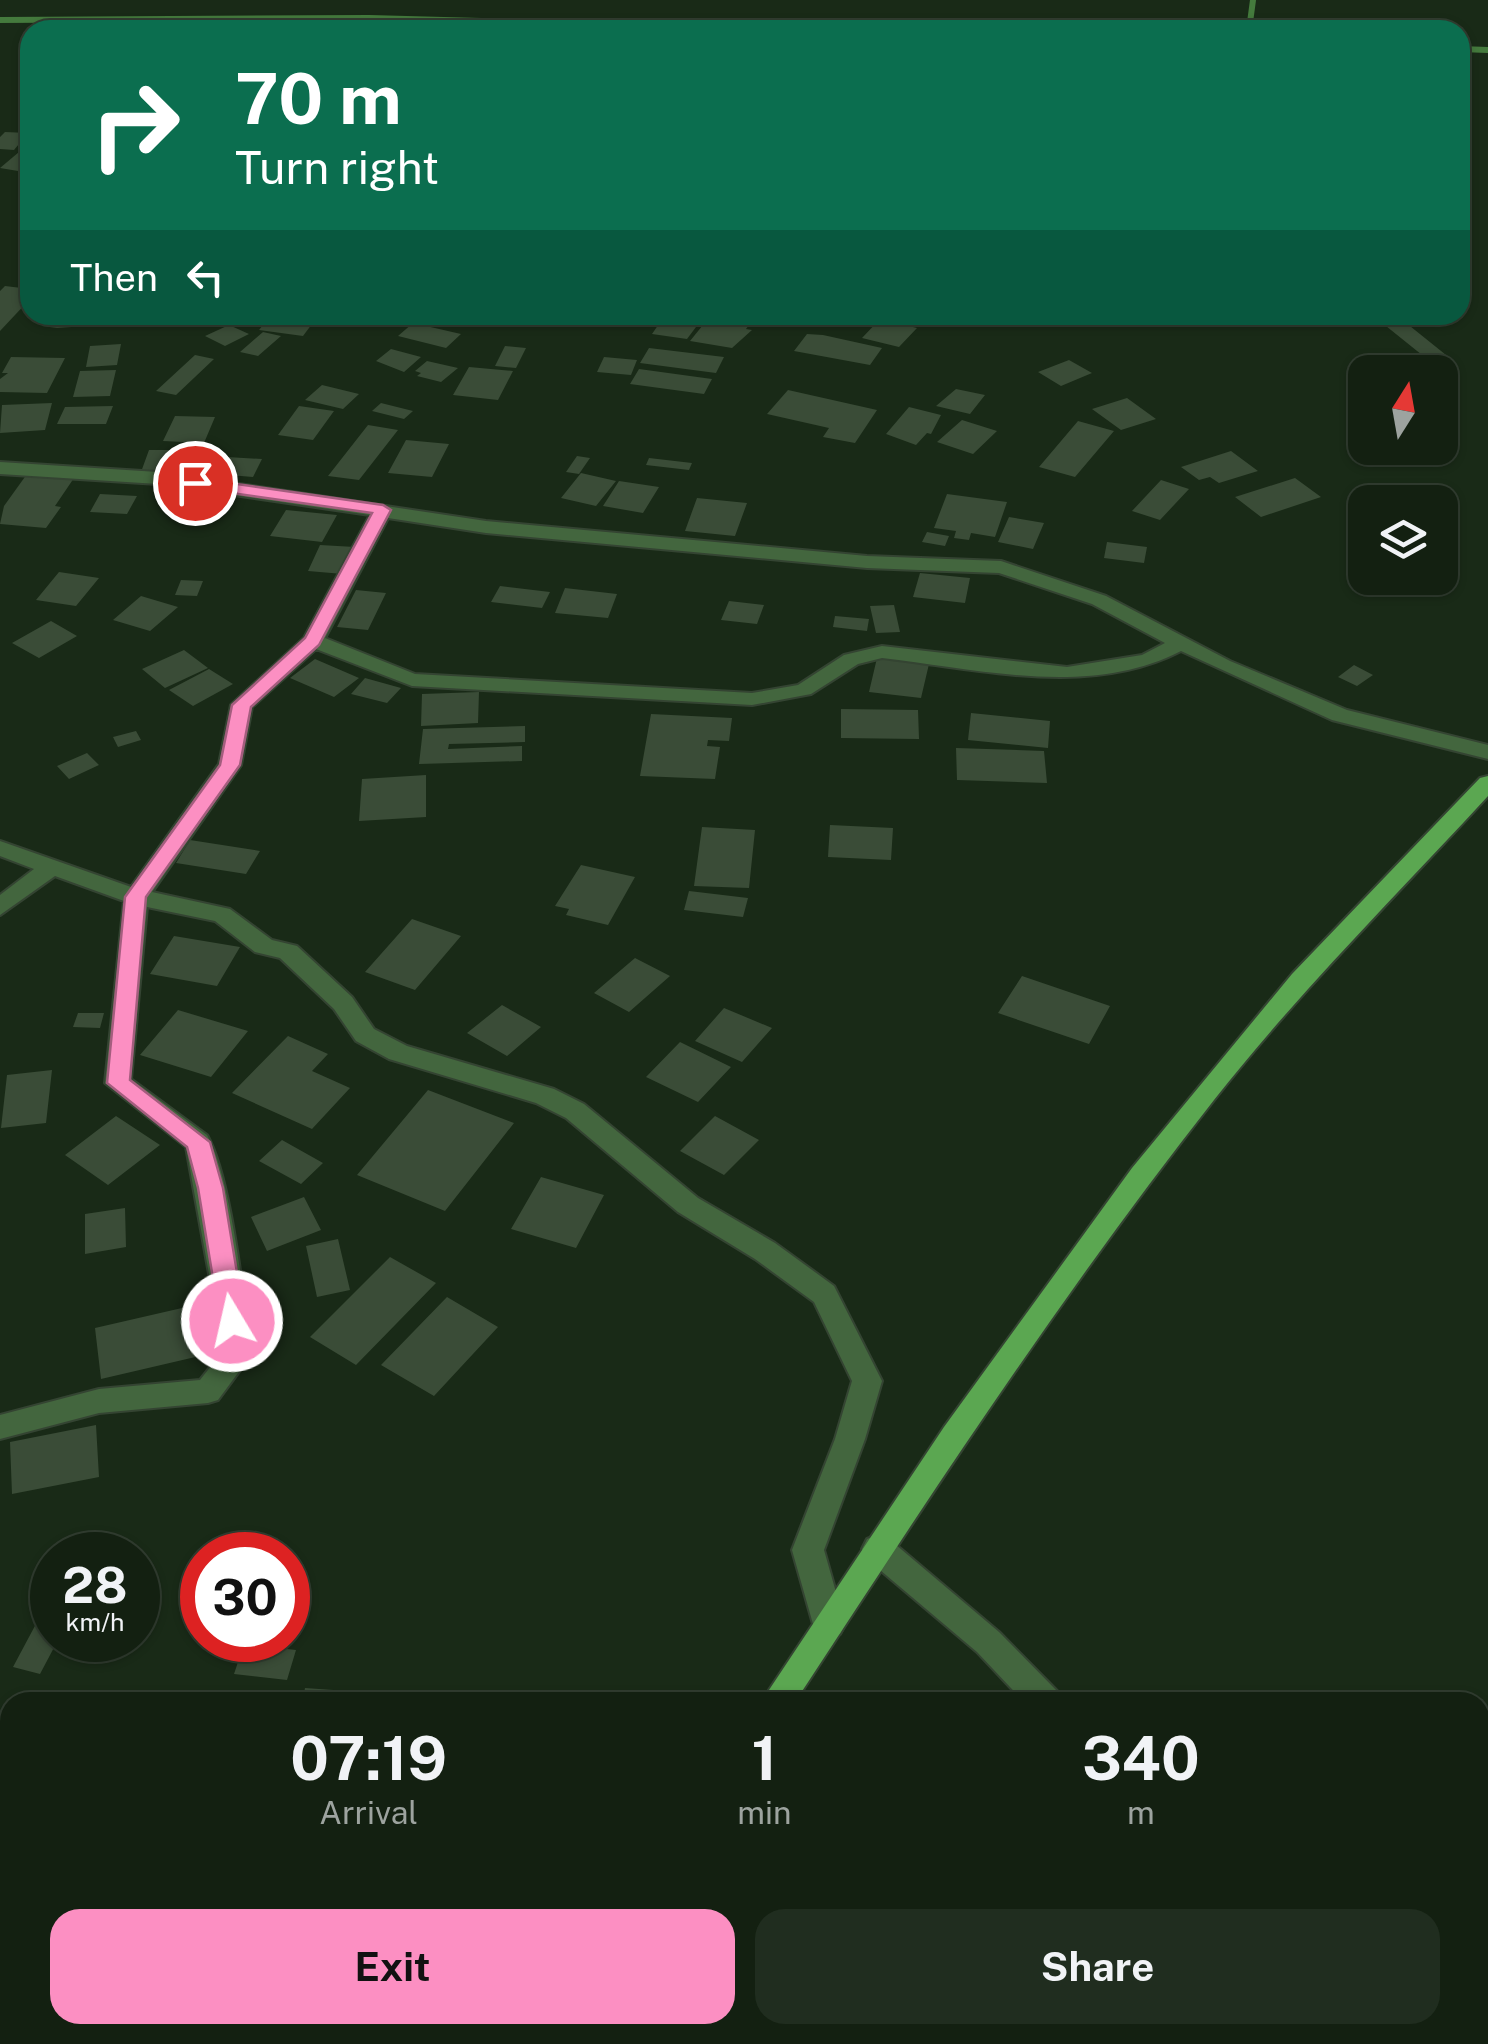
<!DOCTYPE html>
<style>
body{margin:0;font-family:"Public Sans",sans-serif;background:#202d1f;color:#f1f3f6;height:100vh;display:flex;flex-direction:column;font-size:38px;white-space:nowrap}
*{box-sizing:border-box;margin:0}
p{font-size:32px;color:#9da39f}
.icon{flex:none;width:55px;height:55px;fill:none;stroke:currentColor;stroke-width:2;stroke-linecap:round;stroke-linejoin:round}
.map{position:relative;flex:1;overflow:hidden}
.details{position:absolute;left:0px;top:1692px;width:1490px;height:352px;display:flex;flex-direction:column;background:#132011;border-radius:30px 30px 0 0;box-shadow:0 2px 8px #0004,0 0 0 2px #323e31}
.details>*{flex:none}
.top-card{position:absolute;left:20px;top:20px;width:1450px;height:305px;border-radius:30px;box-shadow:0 2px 8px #0004,0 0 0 2px #323e31;background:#0b6e4f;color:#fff;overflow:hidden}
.needle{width:65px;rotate:11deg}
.controls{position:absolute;left:1348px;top:355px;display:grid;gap:20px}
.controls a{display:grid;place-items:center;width:110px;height:110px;border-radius:20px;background:#132011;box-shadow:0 2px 8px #0004,0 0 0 2px #323e31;font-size:50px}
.speed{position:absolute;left:30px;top:1532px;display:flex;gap:20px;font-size:50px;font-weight:700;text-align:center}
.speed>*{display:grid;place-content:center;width:130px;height:130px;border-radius:50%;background:#132011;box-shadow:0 2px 8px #0004,0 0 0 2px #323e31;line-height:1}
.speed small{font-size:25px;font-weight:400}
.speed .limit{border:15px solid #d22;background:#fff;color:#111}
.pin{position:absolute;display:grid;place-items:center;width:85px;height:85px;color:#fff;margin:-42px;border:5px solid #fff;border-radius:50%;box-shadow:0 2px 10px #0007}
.me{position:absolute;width:110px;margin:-55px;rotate:351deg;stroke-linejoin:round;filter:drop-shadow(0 0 8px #0008)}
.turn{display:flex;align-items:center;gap:35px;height:210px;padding:0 50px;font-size:45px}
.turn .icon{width:130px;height:130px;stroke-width:2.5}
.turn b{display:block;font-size:70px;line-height:85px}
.then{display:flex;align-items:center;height:95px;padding:0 50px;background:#0003;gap:20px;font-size:38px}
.eta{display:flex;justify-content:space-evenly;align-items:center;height:170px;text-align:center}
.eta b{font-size:60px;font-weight:700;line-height:70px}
.primary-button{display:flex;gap:20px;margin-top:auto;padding:20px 50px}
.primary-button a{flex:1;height:115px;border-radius:30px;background:#fc8fc2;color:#111;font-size:40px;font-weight:700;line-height:115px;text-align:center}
.primary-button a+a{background:#202d1f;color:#f1f3f6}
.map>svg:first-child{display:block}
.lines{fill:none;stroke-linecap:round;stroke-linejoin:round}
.stream{stroke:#447a3d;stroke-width:6}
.building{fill:#3a4c37}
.minor-casing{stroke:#344432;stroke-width:4}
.major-casing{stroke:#344432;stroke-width:4}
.minor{fill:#43663e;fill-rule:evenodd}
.major{fill:#5ba751;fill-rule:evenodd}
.route{fill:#fc8fc2;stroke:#a45d7e;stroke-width:2.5}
</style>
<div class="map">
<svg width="1488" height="2044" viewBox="0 0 1488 2044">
<rect width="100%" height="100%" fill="#192a17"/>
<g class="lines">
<path class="stream" d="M0 20 369 18 814 30
M1249 30 1253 0
M1460 49 1488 50"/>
</g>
<path class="building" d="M5 132 28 133 14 150 0 149V137Z
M19 152 30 154V173L0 168Z
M5 286 30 289V299L0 331V291Z
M46 315H117L115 324 57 328 42 326Z
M271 315H310L318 316 303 336 259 330Z
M665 315H705L687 339 652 334Z
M711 315 752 321 746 329 752 330 732 348 690 341Z
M589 316 626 319 622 327 586 324Z
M1400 318 1451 359 1432 363 1381 322Z
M880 319 917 328 899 347 862 338Z
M413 323 461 334 446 348 398 336Z
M229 325 249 334 225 346 205 336Z
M263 332 281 336 258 356 240 352Z
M807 334 823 335 882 348 870 365 794 351Z
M121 344 117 365 86 367 90 346Z
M505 346 526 348 516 368 495 366Z
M649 348 724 357 716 373 640 363Z
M391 349 421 357 404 372 376 361Z
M195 355 214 359 176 395 156 391Z
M11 357 65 358 47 393 0 392V379L8 373H2Z
M604 357 637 360 631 375 597 372Z
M1069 360 1092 373 1061 386 1038 372Z
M427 361 458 368 441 382 417 376 421 373 415 371Z
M469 367 513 371 498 400 453 395Z
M639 369 712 379 704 394 630 384Z
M116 370 110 396 73 397 80 371Z
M322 385 359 394 343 409 305 400Z
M956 389 985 395 970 414 936 406Z
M788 390 877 410 855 443 823 437 829 428 767 414Z
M1127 398 1156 419 1121 430 1092 409Z
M52 403 45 430 0 433 2 405Z
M381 403 413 411 404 419 372 411Z
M113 406 106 424H57L65 407Z
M299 406 334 411 313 440 278 435Z
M909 407 941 415 931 434 927 433 916 445 886 434Z
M175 416 215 417 204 443 163 441Z
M962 420 997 431 973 454 937 442Z
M1078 421 1114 431 1075 477 1039 467Z
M368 425 398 430 359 480 328 476Z
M406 440 449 444 432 477 388 473Z
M149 450H191L185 471 141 472Z
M1231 451 1258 471 1219 483 1210 477 1199 480 1181 467Z
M577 456 590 458 579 474 566 472Z
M227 457 262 459 253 477 217 474Z
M649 458 692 463 689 470 646 465Z
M581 473 616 481 596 506 561 498Z
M27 474 74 478 55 506 61 507 46 528 0 524 4 506Z
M1295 478 1321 497 1261 517 1235 497Z
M1161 480 1189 489 1160 520 1132 511Z
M619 481 659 487 643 513 603 506Z
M100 494 137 496 127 514 90 512Z
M947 494 1007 502 995 537 971 533 969 540 954 538 956 531 934 528Z
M697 498 747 503 735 536 685 531Z
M286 510 337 515 322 542 270 536Z
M1009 517 1044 523 1033 549 998 542Z
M927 532 949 536 945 546 922 542Z
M1107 542 1147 547 1144 563 1104 558Z
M320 545 355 547 343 574 308 571Z
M59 572 99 578 76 606 36 600Z
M920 573 970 578 965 603 913 597Z
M181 580 203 581 197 596 175 595Z
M500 586 550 592 542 608 491 602Z
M565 588 617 594 608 618 555 613Z
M356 590 386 593 368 630 337 627Z
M141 596 178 607 150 631 113 620Z
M729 601 764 605 757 624 721 620Z
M894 605 900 632 876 633 870 606Z
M835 616 869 619 867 631 833 627Z
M51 621 77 636 39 658 12 643Z
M184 650 208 668 165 688 142 669Z
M877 658 929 664 921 698 869 692Z
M315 659 359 678 334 697 290 678Z
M1354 665 1373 675 1357 686 1338 677Z
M209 669 233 684 193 706 169 690Z
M365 678 401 688 387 703 351 694Z
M479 692 478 723 421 726 422 694Z
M841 709 918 710 919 739 841 738Z
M971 713 1050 721 1048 748 968 740Z
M651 714 732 718 729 741 708 740 707 746 720 747 715 779 640 776Z
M525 726V742L449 744 448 749 522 746V761L419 764 423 729Z
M136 731 141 740 118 747 113 737Z
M956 748 1044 751 1047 783 957 780Z
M87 753 99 765 69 779 57 766Z
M426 775V817L359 821 362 779Z
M830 825 893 828 891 860 828 857Z
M702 827 755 830 749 888 694 886Z
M190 840 260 851 246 874 176 863Z
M581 865 635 877 608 925 566 915 569 909 555 906Z
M689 891 748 898 743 917 684 910Z
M412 919 461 936 415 990 365 972Z
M174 936 240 947 217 986 150 974Z
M635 958 670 976 629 1012 594 993Z
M1022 976 1110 1006 1089 1044 998 1013Z
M502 1005 541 1027 507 1056 467 1033Z
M724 1008 772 1028 742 1062 695 1041Z
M178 1010 248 1031 211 1077 140 1055Z
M78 1013H104L100 1028 73 1027Z
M288 1036 328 1054 312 1071 350 1088 312 1129 232 1093Z
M680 1042 731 1067 698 1102 646 1077Z
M52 1070 46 1123 1 1128 7 1075Z
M428 1090 514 1123 445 1211 357 1175Z
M116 1116 160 1145 108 1185 65 1155Z
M715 1116 759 1140 724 1175 680 1151Z
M282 1140 323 1163 301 1184 259 1161Z
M541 1177 604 1195 576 1248 511 1229Z
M304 1197 321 1230 267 1251 251 1217Z
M125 1208 126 1247 85 1254V1214Z
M338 1239 350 1290 317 1297 306 1246Z
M390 1257 436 1283 356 1365 310 1337Z
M447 1297 498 1327 434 1396 381 1365Z
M195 1305 204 1355 101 1379 95 1328Z
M96 1425 99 1477 12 1494 10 1442Z
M45 1607 52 1609V1640H58L40 1674 13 1667Z
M244 1644 296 1650 287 1680 234 1674Z
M305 1688 434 1697 433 1702H302Z"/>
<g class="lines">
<g class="minor-casing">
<path id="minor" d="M0 462 158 472 486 521 867 556 1001 561 1106 596 1230 661 1347 710 1488 745V759L1332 720 1181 651C1090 698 979 669 882 658L858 664 811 694 752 705 412 686 316 649 252 707 241 765 152 892 230 909 272 940 297 946 352 997 374 1029 407 1046 554 1089 584 1104 698 1198 775 1243 834 1286 882 1381 865 1439 824 1550 845 1624 840 1634 829 1638 818 1634 813 1624 792 1550 835 1439 852 1381 814 1302 755 1259 678 1212 566 1118 536 1103 389 1059 356 1041 334 1009 280 958 255 952 215 921 147 907 131 1079 207 1135C232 1180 243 1299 252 1354L218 1400 208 1403 99 1413 0 1439V1415L99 1389 200 1380 223 1351 186 1147 105 1083 124 901 55 876 0 915V895L34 869 0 856V841L131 887 219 764 231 705 304 638 370 515 158 484 0 474ZM388 518 486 533 867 568 999 573 1092 604 1165 643 1142 655 1067 667 882 646 844 655 798 685 752 693 415 674 325 638Z
M878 1535 889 1539 999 1632 1057 1691 1061 1702H1024L977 1652 867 1559 862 1549 867 1539Z
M1340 2035H1382L1385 2044H1343Z"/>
</g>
<g class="major-casing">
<path id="major" d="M1488 776V796C1395 897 1299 992 1214 1100 1063 1292 929 1497 795 1702H761L944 1427 1132 1168 1292 974 1480 778Z
M550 2035H589L586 2044H547Z"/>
</g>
<use href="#minor" class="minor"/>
<use href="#major" class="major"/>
</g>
<path class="route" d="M195 478 383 505 391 510 319 645 251 707 240 765 146 897 130 1080 210 1142 223 1188 245 1321 242 1328 232 1331 223 1328 220 1321 198 1188 187 1147 107 1083 125 897 220 765 232 705 305 638 372 513 189 487V480Z"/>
</svg>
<div class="controls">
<a><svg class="needle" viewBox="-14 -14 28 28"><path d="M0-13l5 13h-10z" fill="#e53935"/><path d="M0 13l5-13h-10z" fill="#9da39f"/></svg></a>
<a><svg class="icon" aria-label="layers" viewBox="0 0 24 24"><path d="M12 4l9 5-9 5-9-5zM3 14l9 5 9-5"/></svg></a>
</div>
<div class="speed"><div>28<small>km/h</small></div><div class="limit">30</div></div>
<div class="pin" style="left:195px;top:483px;background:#d93025"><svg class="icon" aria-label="arrive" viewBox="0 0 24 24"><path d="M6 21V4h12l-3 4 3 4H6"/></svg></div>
<svg class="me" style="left:232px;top:1321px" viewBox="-20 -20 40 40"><circle r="17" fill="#fc8fc2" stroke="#fff" stroke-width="3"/><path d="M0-11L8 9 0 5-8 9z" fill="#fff"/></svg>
<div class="top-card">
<div class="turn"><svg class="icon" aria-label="right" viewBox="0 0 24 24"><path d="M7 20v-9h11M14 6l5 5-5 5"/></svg><div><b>70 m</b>Turn right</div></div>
<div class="then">Then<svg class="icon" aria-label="left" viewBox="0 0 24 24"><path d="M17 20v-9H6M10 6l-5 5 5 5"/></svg></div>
</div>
<section class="details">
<div class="eta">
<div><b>07:19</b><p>Arrival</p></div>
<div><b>1</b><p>min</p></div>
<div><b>340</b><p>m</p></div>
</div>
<div class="primary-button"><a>Exit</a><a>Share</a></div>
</section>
</div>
